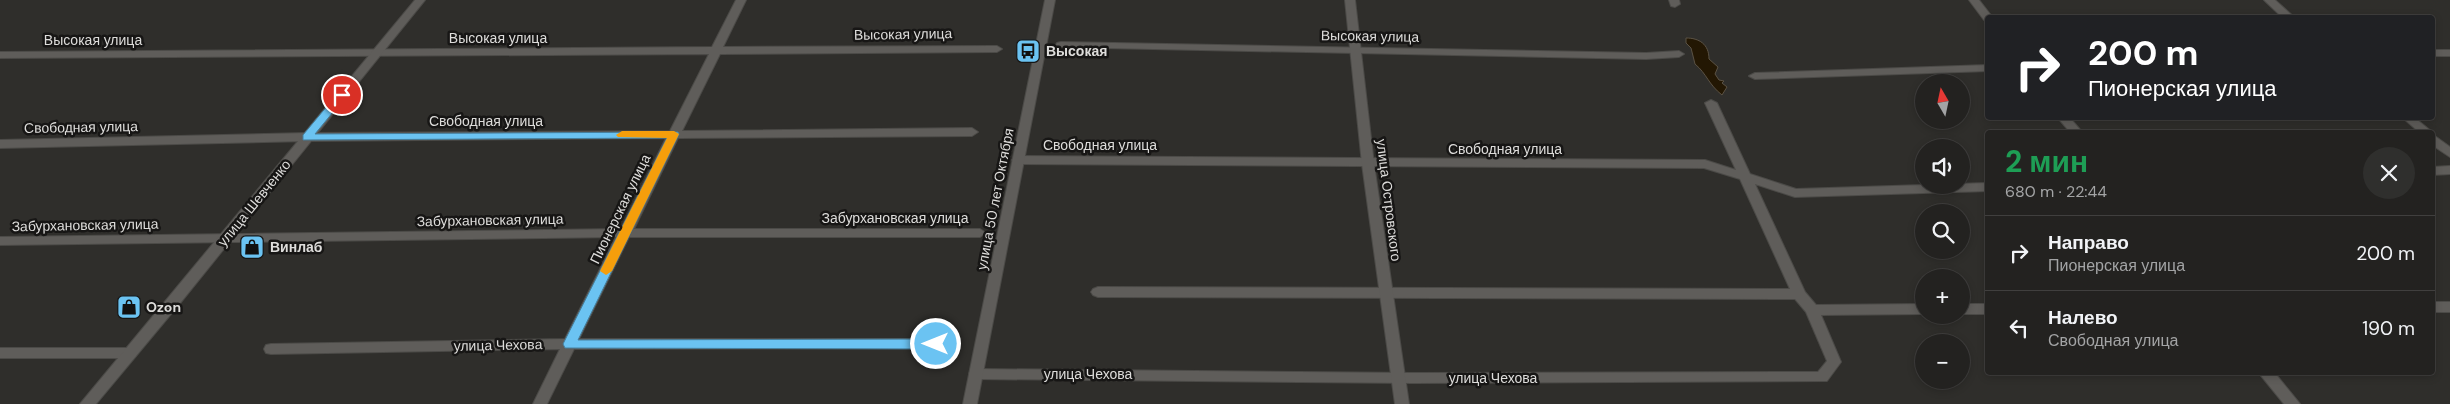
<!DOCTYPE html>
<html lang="ru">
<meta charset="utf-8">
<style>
body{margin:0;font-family:"DM Sans",sans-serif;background:#2f2f2d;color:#f1f3f6;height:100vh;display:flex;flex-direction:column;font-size:19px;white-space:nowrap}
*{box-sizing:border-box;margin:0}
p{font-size:16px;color:#a3a4a5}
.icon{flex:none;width:28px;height:28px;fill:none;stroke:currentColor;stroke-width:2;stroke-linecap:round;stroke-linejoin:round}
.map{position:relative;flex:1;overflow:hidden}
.drawer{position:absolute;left:1985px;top:130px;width:450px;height:245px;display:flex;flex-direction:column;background:#232220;border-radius:5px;box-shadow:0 2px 8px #0003,0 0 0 1px #403f3e}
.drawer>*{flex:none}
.top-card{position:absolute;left:1985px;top:15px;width:450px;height:105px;border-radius:5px;box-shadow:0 2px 8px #0003,0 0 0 1px #403f3e;background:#202124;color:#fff;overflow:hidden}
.needle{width:32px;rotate:351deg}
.controls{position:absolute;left:1915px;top:74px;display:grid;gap:10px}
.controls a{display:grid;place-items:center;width:55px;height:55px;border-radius:50%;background:#232220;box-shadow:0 2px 8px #0003,0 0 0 1px #403f3e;font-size:25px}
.pin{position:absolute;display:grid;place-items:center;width:42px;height:42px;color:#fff;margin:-21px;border:2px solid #fff;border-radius:50%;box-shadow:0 1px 5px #0007}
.me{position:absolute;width:55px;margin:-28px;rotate:270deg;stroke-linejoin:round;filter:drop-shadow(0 0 4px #0008)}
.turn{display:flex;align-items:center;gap:18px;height:105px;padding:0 20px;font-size:22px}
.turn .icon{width:65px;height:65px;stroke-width:2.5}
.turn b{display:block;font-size:35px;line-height:42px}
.round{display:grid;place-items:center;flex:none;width:52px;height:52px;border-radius:26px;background:#2f2f2d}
.head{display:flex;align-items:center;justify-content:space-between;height:85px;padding:0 20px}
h1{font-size:30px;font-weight:700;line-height:38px;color:#1e9e55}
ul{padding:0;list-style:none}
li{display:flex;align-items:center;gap:15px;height:75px;padding:0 20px;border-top:1px solid #403f3e}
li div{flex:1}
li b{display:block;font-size:19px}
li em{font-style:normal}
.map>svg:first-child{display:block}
.water{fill:#231703;stroke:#5b5244}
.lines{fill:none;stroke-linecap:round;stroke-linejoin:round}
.street-casing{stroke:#4b4a47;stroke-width:2}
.secondary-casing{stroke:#4b4a47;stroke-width:2}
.street{fill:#5f5d5a;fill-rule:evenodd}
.secondary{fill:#5f5d5a;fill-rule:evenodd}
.route{fill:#6bc3f2;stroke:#467f9d}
.slow{fill:#f59e0b}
.labels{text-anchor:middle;stroke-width:5;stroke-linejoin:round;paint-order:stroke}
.street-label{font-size:14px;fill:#dedddb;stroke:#171615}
.poi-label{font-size:14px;font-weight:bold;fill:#dedddb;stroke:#171615;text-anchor:start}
</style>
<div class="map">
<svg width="2450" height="404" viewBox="0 0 2450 404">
<rect width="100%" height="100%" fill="#2f2e2b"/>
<path class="water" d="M1686 38C1699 38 1709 44 1709 59L1718 67 1715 74 1719 80 1724 81 1722 83 1727 87 1722 95C1708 84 1707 74 1695 64L1691 48 1686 43Z"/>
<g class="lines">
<g class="street-casing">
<path id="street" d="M736 0H746L723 47 997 46 1002 49 997 52 720 54 682 131 972 128 978 132 972 136 678 138 634 229H980L986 233 980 237H629L579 339H936L941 340 943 344 941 348 574 349 547 404H533L560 349 271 354 266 353 264 349 266 345 271 344 565 339 616 237 0 245V237L621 229 666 138 307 141 0 148V140L307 133 670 131 709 54 0 58V52L712 47Z
M1669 0H1679L1680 4 1675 7 1671 6Z
M1969 0H1979L1993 18H1988V21L1984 20Z
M1061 42 1646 53 1679 51 1684 54 1679 57 1646 59 1057 47 1056 45 1057 43Z
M2432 50H2450V56H2432Z
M1988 65V71L1755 79 1749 76 1755 73Z
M1711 100 1717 103 1750 174 1796 189 1988 183V191L1795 197 1755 184 1805 292 1816 305 1924 304V314L1821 315 1841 362 1827 381 1413 383 976 379 971 378 969 374 971 370 976 369 1413 373 1818 372 1827 361 1806 312 1795 299 1098 297 1093 295 1091 292 1093 289 1098 287 1790 289 1740 179 1704 168 1018 164 1012 160 1018 156 1705 160 1736 170 1705 103Z
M2058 118H2070L2082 132H2070Z
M2450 166V174L2432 175V167Z
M2432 302H2450V312H2432Z
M1961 304H1988V314H1961Z
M0 348H130L135 349 137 353 135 357 130 358H0Z
M2258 372H2274L2300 404H2284Z"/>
</g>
<g class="secondary-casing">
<path id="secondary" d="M415 0H425L181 302 96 404H80Z
M1045 0H1055L977 404H963Z
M1345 0H1355L1374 164 1409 404H1395L1362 164Z
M2264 0H2275L2295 18H2283Z
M2403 118H2415L2432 132H2419Z
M2432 134 2450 147V157L2432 145Z"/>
</g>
<use href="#street" class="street"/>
<use href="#secondary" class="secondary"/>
</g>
<path class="route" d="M342 92 347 95 315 134 678 132 679 134 578 340 936 339 942 344 936 349 565 348 563 344 667 138 303 140V135L338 93Z"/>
<path class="slow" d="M622 131H674L679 134 612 271 606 275 600 271 667 138 618 137 616 135Z"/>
<defs>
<g id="bus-square" transform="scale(1.25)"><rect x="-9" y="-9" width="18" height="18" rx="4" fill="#6bc3f2" stroke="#171615"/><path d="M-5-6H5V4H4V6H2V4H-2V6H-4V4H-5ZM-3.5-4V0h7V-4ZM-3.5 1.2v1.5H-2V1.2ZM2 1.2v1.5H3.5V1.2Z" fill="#111"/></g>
<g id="shop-square" transform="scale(1.25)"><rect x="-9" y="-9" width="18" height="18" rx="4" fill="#6bc3f2" stroke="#171615"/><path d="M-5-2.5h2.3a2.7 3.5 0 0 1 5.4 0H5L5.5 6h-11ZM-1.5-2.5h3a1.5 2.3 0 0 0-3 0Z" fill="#111"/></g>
</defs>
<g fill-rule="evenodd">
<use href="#bus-square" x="1028" y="51"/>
<use href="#shop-square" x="252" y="247"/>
<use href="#shop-square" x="129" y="307"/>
</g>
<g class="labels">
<g class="street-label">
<text transform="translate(903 34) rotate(-1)" y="5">Высокая улица</text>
<text transform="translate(1370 36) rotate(1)" y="5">Высокая улица</text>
<text x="498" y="43">Высокая улица</text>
<text x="93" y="45">Высокая улица</text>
<text x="486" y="126">Свободная улица</text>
<text transform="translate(81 127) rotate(-1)" y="5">Свободная улица</text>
<text x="1100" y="150">Свободная улица</text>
<text x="1505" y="154">Свободная улица</text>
<text transform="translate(995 199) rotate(-79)" y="5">улица 50 лет Октября</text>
<text transform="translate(1389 200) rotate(83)" y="5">улица Островского</text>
<text transform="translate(254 203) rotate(-51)" y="5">улица Шевченко</text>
<text transform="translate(620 209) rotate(-64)" y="5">Пионерская улица</text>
<text x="895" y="223">Забурхановская улица</text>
<text transform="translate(490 220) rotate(-1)" y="5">Забурхановская улица</text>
<text transform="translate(85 225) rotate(-1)" y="5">Забурхановская улица</text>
<text transform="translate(498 345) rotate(-1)" y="5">улица Чехова</text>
<text x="1088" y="379">улица Чехова</text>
<text x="1493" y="383">улица Чехова</text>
</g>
<g class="poi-label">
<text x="1046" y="56">Высокая</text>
<text x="270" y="252">Винлаб</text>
<text x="146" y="312">Ozon</text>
</g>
</g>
</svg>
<div class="controls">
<a><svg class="needle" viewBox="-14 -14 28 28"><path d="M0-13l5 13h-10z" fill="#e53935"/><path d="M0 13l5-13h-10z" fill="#a3a4a5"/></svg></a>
<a><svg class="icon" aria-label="sound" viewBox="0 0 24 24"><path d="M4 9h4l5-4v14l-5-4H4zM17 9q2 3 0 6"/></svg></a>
<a><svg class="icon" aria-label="search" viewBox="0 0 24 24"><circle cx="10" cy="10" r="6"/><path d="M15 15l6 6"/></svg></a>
<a>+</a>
<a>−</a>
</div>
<div class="pin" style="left:342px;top:95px;background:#d93025"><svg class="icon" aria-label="arrive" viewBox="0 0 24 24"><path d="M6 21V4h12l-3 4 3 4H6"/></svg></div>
<svg class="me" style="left:936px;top:344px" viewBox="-20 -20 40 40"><circle r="17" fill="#6bc3f2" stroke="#fff" stroke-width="3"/><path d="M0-11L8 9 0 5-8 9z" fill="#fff"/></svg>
<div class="top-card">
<div class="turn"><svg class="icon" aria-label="right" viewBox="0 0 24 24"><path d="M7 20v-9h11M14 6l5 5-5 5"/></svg><div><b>200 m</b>Пионерская улица</div></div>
</div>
<section class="drawer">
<div class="head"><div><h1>2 мин</h1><p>680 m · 22:44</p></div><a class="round"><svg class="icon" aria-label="close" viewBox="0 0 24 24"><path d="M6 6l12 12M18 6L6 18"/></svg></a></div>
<ul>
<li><svg class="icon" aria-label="right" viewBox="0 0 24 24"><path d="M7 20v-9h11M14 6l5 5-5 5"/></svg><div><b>Направо</b><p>Пионерская улица</p></div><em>200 m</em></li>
<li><svg class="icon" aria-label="left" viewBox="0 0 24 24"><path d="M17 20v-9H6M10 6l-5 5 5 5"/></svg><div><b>Налево</b><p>Свободная улица</p></div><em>190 m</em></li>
</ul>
</section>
</div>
